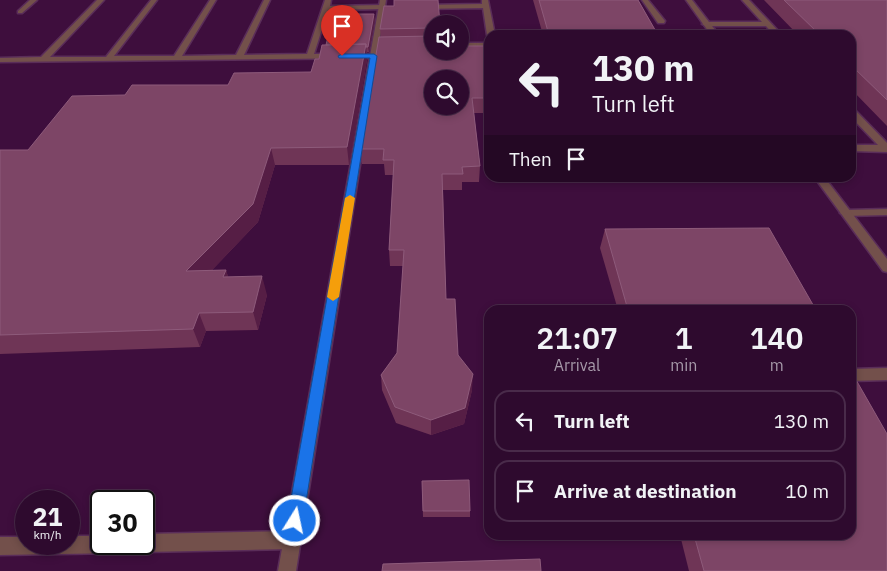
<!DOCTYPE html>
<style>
body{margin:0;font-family:"IBM Plex Sans",sans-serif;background:#3a183a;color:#f1f3f6;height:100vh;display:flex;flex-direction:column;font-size:19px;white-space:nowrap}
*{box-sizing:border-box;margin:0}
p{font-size:16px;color:#a79aaa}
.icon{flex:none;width:28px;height:28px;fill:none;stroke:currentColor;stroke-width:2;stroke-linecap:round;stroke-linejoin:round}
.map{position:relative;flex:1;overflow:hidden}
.drawer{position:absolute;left:484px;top:305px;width:372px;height:235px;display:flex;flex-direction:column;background:#2e0a2e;border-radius:15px;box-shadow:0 2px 8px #0003,0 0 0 1px #492b4a}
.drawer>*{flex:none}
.banner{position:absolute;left:484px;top:30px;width:372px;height:152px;border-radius:15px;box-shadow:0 2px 8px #0003,0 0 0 1px #492b4a;background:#2e0a2e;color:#f1f3f6;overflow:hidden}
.buttons{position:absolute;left:424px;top:15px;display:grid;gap:10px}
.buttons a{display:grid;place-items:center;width:45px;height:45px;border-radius:50%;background:#2e0a2e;box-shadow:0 2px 8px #0003,0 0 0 1px #492b4a;font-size:25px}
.speed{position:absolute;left:15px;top:490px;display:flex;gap:10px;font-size:25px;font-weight:700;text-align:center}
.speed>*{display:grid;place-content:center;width:65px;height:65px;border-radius:50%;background:#2e0a2e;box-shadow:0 2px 8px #0003,0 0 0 1px #492b4a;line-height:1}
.speed small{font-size:12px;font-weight:400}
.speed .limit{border:2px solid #111;border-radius:8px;background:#fff;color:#111}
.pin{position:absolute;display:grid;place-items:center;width:42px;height:42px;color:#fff;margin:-51px -21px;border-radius:50% 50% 50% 0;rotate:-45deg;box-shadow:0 0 5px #0007}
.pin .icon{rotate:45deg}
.me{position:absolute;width:55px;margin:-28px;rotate:10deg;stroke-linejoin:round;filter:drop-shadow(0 0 4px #0008)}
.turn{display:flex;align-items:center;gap:18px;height:105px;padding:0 25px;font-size:22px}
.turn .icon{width:65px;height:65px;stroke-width:2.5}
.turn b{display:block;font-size:35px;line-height:42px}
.then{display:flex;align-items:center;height:48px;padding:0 25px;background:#0003;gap:10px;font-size:19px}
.eta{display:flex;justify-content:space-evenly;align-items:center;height:85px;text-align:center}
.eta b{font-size:30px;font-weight:600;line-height:35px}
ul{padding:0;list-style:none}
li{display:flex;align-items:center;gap:15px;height:62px;margin:0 10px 8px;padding:0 15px;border:2px solid #492b4a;border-radius:15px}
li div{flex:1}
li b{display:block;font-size:19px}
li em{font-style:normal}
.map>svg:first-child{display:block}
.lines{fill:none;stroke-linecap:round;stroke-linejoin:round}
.service-casing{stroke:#5a2d59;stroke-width:3}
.minor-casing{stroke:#5a2d59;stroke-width:3}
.service{fill:#73504b;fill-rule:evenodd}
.minor{fill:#73504b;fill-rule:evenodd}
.wall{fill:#6f3556}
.shaded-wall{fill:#561e45}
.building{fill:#7d4566;stroke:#8e5b7b;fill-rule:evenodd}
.route{fill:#1a73e8;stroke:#114b97}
.slow{fill:#f59e0b}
</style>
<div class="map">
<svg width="887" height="571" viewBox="0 0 887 571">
<rect width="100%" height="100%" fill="#3e0e3d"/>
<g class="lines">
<g class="service-casing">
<path id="service" d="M30 0H37L22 13H18V11Z
M97 0H104L50 57H106L151 0H157L114 56H174L210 0H216L182 56 236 55 264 0H270L244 55 307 54 325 0H331L330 6 382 5 385 7 382 9 328 10 314 54H377L378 56 374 58 0 62V58L41 57Z
M415 0H421L422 5 482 4V0H488L495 35H489V37L487 35 483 8 419 9 416 7Z
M642 0H648L665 21 664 23H658Z
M742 0H749L782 35H774L766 26H706L702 24 706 22H762Z
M460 43H489V47H460Z
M851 108 854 109 887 143V152L851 151V145H878L851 117Z
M887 209V215L846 216 840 213 846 210Z
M887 368V380L851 381V369Z
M292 531 298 534 301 540 298 546 292 549 144 552 138 549 135 544H144V534Z
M69 536H101V544H129L126 550 120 553 0 555V537H26V544H69Z"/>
</g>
<g class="minor-casing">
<path id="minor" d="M380 0H386L296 571H278Z
M686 0H692L719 35H711Z
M815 178H825L887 259V272L883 271Z"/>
</g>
<use href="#service" class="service"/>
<use href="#minor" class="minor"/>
</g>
<path class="wall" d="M533 0H638L658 35H543Z
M764 0H887V126L851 89V35H798Z
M375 19 369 52H367V60L349 165H275L258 222 212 270H226L228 277 267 295 258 330 206 331 200 347 0 354V150H28L125 95 228 85 311 72 319 59 326 45Z
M432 24V51L489 46V113H474L480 166 479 182H462V190H443L446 299 458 355 472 390 464 424 431 435 396 423 382 390 381 375 397 353 403 266H390L389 250 393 175H385L384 164H362L360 149 381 37 380 29Z
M605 229 816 310H618L600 248Z
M422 481 470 511V517H423Z
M680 535H851L887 571H689Z"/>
<path class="shaded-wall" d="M374 14 375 19 369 52 368 47Z
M366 44 367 60 349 165 347 147Z
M271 148 275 165 258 222 194 289 186 271Z
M226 270 232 289 223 277Z
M262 276 267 295 258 330 253 312Z
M199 313 206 331 200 347 193 329Z
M473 374 472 390 464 424 431 435V420Z"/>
<path class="building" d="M394 0H438L440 24H432V29V28L380 29 384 6H394Z
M539 0H638L658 35H549Z
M784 0H887V100L851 65V35H820Z
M333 14H374L368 47H366V44L326 45Z
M432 34V51H460V46H489V98H472L480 166 462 167 463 174H442L446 299H455L458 355 473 374 465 408 431 420 395 407 381 375 397 353 404 250H389L394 160H383L384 149H360L379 37 432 36ZM432 79H460V106H432Z
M366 44 347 147 271 148 253 204 186 271 226 270 223 277 262 276 253 312 199 313 193 329 0 335V150H28L72 96 125 95 132 85H228L234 73 311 72 315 59H319L322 45Z
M769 228 816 310H628L605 229Z
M851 371 887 434V571H704L694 535H851Z
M469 480 470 511H423L422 481Z
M540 559 541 571H382L383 564Z"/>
<path class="route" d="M342 54H374L377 56 303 521 301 526 295 529 289 526 287 521 370 58H339L338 56Z"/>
<path class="slow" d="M350 195 355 198 339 297 333 301 327 297 345 198Z"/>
</svg>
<div class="buttons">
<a><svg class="icon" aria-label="sound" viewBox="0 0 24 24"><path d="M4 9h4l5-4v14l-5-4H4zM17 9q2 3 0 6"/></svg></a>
<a><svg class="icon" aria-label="search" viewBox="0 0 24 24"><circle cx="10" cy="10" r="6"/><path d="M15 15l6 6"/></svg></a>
</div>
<div class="speed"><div>21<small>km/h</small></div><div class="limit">30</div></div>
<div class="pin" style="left:342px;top:56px;background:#d93025"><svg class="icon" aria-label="arrive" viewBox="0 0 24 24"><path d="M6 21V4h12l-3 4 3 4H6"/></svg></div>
<svg class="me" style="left:295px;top:521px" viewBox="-20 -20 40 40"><circle r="17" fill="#1a73e8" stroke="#fff" stroke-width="3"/><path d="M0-11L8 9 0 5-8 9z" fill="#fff"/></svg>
<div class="banner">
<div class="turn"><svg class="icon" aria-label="left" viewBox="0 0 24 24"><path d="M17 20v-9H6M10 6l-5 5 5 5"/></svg><div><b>130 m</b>Turn left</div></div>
<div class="then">Then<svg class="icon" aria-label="arrive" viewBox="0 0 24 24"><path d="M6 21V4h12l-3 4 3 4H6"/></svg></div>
</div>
<section class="drawer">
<div class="eta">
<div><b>21:07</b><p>Arrival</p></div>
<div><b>1</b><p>min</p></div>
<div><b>140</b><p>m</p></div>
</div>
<ul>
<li><svg class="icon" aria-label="left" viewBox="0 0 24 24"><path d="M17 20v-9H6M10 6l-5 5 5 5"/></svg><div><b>Turn left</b></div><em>130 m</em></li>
<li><svg class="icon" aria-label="arrive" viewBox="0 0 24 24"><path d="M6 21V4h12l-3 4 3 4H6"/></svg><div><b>Arrive at destination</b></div><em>10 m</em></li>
</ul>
</section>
</div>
